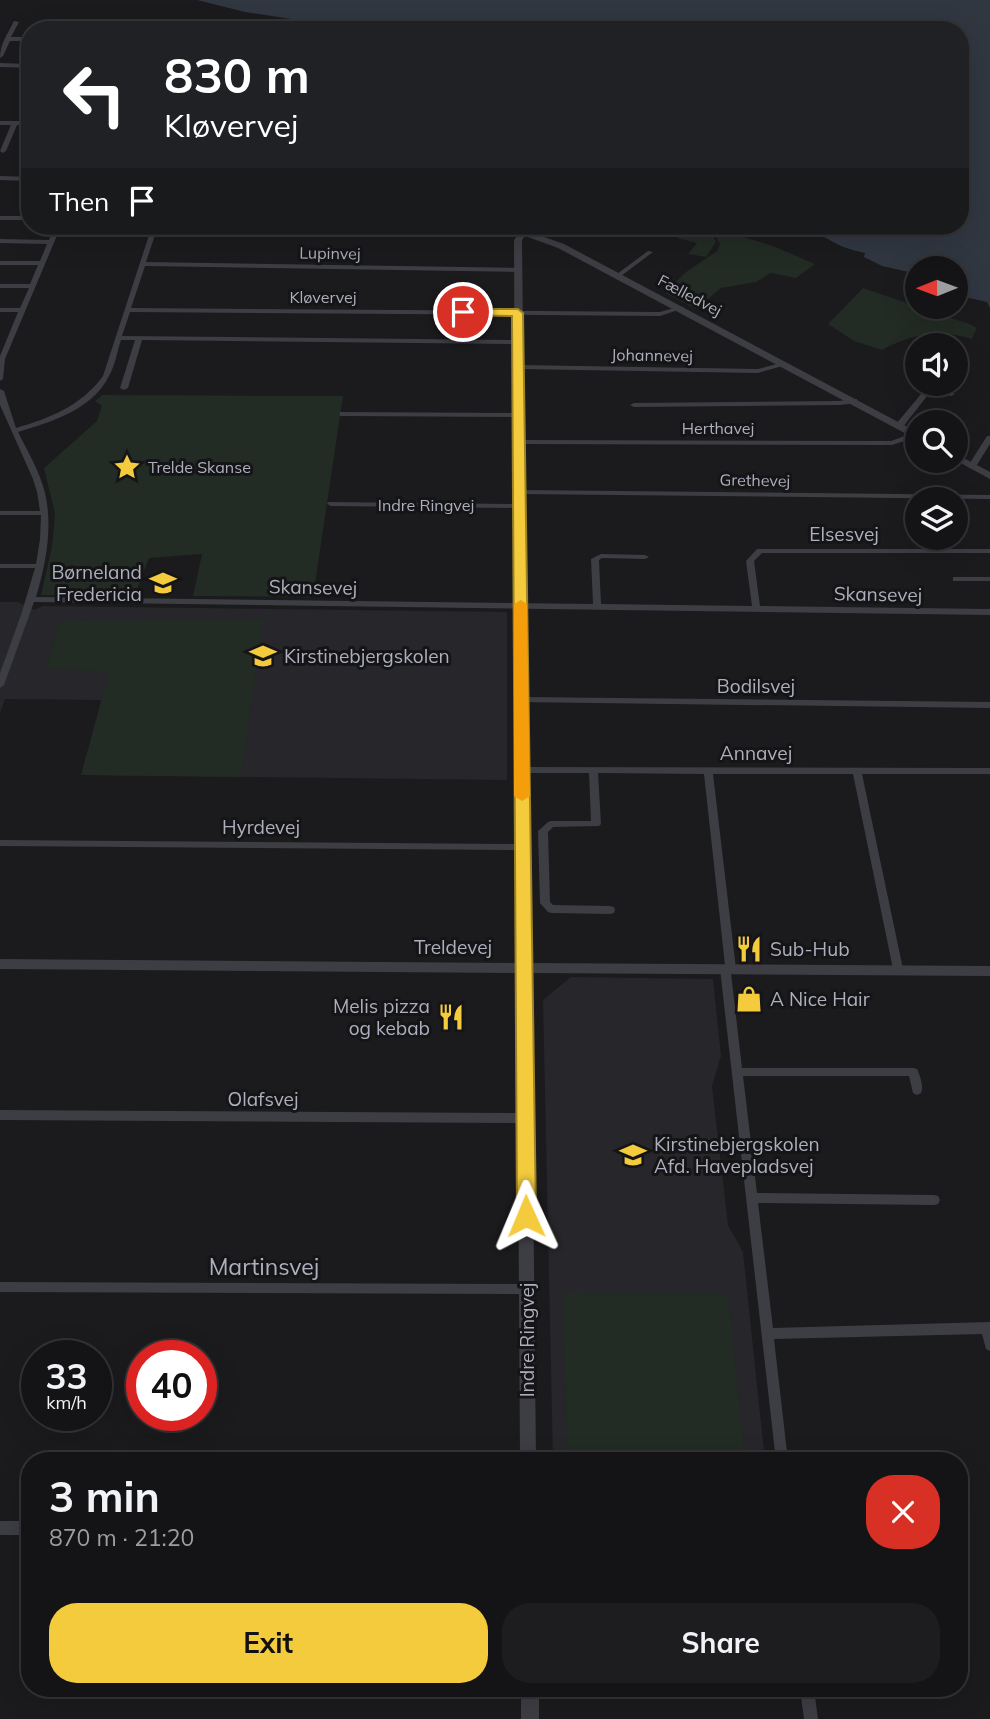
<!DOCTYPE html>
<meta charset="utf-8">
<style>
body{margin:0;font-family:Mulish,sans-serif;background:#1d1d1f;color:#f1f3f6;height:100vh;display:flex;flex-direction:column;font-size:26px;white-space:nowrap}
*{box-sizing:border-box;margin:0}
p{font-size:23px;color:#9d9ea1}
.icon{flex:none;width:38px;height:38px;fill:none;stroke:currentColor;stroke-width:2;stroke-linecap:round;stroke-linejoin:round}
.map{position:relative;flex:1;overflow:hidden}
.sheet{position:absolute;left:21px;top:1452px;width:947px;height:245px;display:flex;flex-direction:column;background:#141416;border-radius:28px;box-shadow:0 7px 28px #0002,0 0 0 2px #333335}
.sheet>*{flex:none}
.guide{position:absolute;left:21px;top:21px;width:948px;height:214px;border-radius:28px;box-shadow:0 7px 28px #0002,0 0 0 2px #333335;background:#202124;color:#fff;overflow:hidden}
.needle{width:46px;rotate:269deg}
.fabs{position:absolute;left:905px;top:256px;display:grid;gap:14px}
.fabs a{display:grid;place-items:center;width:63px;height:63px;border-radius:50%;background:#141416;box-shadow:0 7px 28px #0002,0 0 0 2px #333335;font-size:35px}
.speed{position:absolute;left:21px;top:1340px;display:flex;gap:14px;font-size:35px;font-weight:700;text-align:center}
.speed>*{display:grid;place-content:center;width:91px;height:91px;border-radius:50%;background:#141416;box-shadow:0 7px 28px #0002,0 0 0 2px #333335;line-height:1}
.speed small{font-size:18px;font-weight:400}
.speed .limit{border:10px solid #d22;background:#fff;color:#111}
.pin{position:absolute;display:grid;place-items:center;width:60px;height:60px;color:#fff;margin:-30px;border:4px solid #fff;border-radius:50%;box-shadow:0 2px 7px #0007}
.me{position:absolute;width:77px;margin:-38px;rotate:359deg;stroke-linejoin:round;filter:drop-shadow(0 0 5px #0008)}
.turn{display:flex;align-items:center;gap:24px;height:147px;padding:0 28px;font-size:32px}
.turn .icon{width:91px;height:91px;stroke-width:2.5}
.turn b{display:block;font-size:49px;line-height:60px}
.then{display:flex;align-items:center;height:66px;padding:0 28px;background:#0003;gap:14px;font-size:26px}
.round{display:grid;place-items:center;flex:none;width:74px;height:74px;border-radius:28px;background:#1d1d1f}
.overview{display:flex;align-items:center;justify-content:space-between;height:119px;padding:0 28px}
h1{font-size:42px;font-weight:700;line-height:52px}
.button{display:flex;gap:14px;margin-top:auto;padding:14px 28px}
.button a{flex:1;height:80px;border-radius:28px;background:#f3cb3c;color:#111;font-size:28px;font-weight:700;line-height:80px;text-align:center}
.button a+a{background:#1d1d1f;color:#f1f3f6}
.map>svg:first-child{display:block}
.built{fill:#27262a}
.green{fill:#222b24}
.water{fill:#303741}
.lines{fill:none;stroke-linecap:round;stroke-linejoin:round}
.minor{fill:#3d3d44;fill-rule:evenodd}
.tertiary{fill:#3d3d44;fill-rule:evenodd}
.route{fill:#f3cb3c;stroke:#9e8427;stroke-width:2}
.slow{fill:#f59e0b}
.labels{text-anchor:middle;stroke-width:6;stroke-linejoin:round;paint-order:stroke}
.far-street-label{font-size:16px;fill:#adb0bc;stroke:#151518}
.far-poi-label{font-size:16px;fill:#adb0bc;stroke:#151518;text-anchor:start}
.street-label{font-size:19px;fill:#adb0bc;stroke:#151518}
.poi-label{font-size:19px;fill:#adb0bc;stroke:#151518;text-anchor:start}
.near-street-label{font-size:23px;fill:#adb0bc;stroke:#151518}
</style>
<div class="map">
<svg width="990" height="1719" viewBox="0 0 990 1719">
<rect width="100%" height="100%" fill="#1b1a1d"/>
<path class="built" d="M0 602H18L34 610 43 606 507 612V780L81 775 102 700 5 699 0 713Z
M571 977 713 979 721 1056 712 1086 728 1225 743 1252 765 1461H553L543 1000Z"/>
<path class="green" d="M700 226H708L716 242 706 257 688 254 697 243 677 238Z
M714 228 773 246 815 264 796 278 771 273 756 282 721 288 696 309 665 293 686 272 717 251 720 244 713 231Z
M863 288 969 324 977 328 972 339C939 329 912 334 882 350L854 341 828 324Z
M102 395 343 396 313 597 193 596 202 554 149 558 135 595H41L52 546 55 514 44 468 97 421 102 406 95 401Z
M263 620 241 777 81 775 109 672 46 669 60 621Z
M563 1293 728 1294 745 1461H567Z"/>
<path class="water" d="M197 0H990V308L987 302 956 295V268H917V280L911 277 913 273 882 266 864 257 865 253C850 250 839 246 828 239 817 233 806 235 797 226H961V30H317L291 19 245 12Z"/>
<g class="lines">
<path class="minor" d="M14 21 19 22 11 37H30V41H10L3 56 0 58C0 44 8 33 14 21Z
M0 63 30 64V68L0 67Z
M0 121H30V125H17L6 151 3 153 0 151 11 125H0Z
M0 176 30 177V181L0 180Z
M0 216H30V220H0Z
M55 226H61L5 359 3 379 0 381V356L18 312H0V308H20L29 288H0V284H30L38 265H0V261H40L47 244 0 243V239L49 240Z
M152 226H158L146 262 518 268 521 270 518 272 145 266 131 308 660 312 681 306 684 308 660 316 130 312 122 336 518 340 521 342 518 344 142 340 128 388 124 390 120 388 135 340H121C117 352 115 366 109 376 92 410 51 422 18 432 28 452 40 472 45 493 53 527 46 564 36 597L593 604 591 559 601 554 645 555 649 557 645 559 602 558 599 560 601 604 752 606 746 561 757 549H990V553H762L754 561 760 606 990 609V615L34 602 4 685 0 688V673L21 615 35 568H0V564H36L40 539 41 515H0V511H40L37 492 33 479 0 405V389L4 391 16 428C50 418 81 406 103 376Z
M452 226H496L527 233 524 235 493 229 455 228Z
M648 251 653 252 621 276H617V274Z
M784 362 787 364 786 365 758 373 519 369 516 367 519 365 758 369Z
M929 386 955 394 951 396 931 391 902 428H896V424L927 387Z
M854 399H857V403L839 405 634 407 630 405 634 403 839 401Z
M340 412 519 413 523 415 519 417 343 416H340Z
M913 433H917V437L892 445 519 444 515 442 519 440 891 441Z
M987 436H990V444L975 468H969L968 466Z
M517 490 990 495V499L520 494 516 492Z
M328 502 520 504 524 506 520 508 331 506 327 504Z
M953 577H990V581H953Z
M521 697 990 702V708L518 702 517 700 518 698Z
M522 767 990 768V774H862L903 969 902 972H894L893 969 853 774H713L736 969 735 972 731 973 742 1068H913L917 1069C920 1075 924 1087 921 1093L917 1095 913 1093 909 1076H743L757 1193 934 1195 938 1196 940 1200 938 1204 934 1205 758 1203 773 1328 990 1322V1351L986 1349 982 1334 774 1339 788 1461H776L720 969 721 966 725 965 704 774 598 773 601 824 599 826 553 827 548 832 550 902 553 905 610 906 614 907 615 910 614 913 610 914 551 913 548 912 540 903 538 831 548 822 551 821H591L589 773H522L517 770Z
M0 840 522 844 527 847 522 850 0 846Z
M0 1110 525 1113 529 1115 531 1118 529 1121 525 1123 0 1120Z
M0 1282 527 1284 531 1285 533 1289 531 1293 527 1294 0 1292Z
M0 1521H30V1535H0Z
M800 1689H814L818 1719H804Z"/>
<path class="tertiary" d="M521 231H527L564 244 917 432V439L914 438 558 248 525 236 522 240 530 963 990 966V976L531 973 536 1461H520L517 973 0 969V959L517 963 514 240Z
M956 454 990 472V479L955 460Z
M521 1689H539V1719H521Z"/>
</g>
<path class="route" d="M518 309 523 313 536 1216 533 1222 526 1224 519 1222 517 1216 512 316 463 315 457 312 463 309Z"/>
<path class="slow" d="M521 600 527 604 530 796 522 801 514 796V604Z"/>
<defs>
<g id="sight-bare" transform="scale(2.1)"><path d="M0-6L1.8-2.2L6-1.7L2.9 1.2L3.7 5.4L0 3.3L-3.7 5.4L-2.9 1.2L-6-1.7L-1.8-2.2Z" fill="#f3cb3c" stroke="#151518" stroke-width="2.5" paint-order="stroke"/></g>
<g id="school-bare" transform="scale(2.1)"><path d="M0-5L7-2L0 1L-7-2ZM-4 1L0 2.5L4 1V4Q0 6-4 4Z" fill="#f3cb3c" stroke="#151518" stroke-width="2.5" paint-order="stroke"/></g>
<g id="restaurant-bare" transform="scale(2.1)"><path d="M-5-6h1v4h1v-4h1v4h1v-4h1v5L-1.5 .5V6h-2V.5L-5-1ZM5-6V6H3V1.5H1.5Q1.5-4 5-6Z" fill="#f3cb3c" stroke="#151518" stroke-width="2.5" paint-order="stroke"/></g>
<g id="shop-bare" transform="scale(2.1)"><path d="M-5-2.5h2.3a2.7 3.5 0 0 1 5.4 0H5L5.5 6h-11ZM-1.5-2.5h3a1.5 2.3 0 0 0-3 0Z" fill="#f3cb3c" stroke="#151518" stroke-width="2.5" paint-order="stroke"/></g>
</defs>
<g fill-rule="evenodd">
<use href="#sight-bare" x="127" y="467"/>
<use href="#school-bare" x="163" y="583"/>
<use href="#school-bare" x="263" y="656"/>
<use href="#restaurant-bare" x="749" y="949"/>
<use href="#shop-bare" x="749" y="999"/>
<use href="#restaurant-bare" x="451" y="1017"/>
<use href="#school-bare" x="633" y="1155"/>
</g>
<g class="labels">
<g class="far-street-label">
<text transform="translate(330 253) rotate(1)" y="6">Lupinvej</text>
<text transform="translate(690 295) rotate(28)" y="6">Fælledvej</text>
<text x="323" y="303">Kløvervej</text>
<text transform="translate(652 355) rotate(1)" y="6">Johannevej</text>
<text x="718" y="434">Herthavej</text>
<text transform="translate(755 480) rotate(1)" y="6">Grethevej</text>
<text x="426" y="511">Indre Ringvej</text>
</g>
<g class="far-poi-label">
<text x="148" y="473">Trelde Skanse</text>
</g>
<g class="street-label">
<text x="844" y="541">Elsesvej</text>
<text transform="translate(313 587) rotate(1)" y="7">Skansevej</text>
<text transform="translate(878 594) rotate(1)" y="7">Skansevej</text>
<text x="756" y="693">Bodilsvej</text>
<text x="756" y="760">Annavej</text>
<text x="261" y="834">Hyrdevej</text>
<text x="453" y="954">Treldevej</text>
<text x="263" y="1106">Olafsvej</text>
<text transform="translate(527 1340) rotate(-90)" y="7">Indre Ringvej</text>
</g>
<g class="poi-label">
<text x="142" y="579" text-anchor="end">Børneland<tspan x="142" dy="22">Fredericia</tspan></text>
<text x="284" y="663">Kirstinebjergskolen</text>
<text x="770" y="956">Sub-Hub</text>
<text x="770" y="1006">A Nice Hair</text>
<text x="430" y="1013" text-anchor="end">Melis pizza<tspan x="430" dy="22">og kebab</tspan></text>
<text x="654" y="1151">Kirstinebjergskolen<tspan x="654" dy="22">Afd. Havepladsvej</tspan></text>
</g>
<g class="near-street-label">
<text x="264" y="1275">Martinsvej</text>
</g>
</g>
</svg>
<div class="fabs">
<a><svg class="needle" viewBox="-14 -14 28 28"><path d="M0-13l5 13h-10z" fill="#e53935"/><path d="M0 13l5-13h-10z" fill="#9d9ea1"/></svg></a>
<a><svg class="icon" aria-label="sound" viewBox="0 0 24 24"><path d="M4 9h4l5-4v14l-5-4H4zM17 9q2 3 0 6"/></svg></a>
<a><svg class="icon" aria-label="search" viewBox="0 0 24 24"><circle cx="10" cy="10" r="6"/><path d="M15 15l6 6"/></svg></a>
<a><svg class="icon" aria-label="layers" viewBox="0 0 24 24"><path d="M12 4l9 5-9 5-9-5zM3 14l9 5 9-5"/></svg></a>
</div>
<div class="speed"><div>33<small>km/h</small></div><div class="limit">40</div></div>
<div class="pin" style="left:463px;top:312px;background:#d93025"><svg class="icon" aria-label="arrive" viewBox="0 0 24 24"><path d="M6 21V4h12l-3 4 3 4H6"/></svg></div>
<svg class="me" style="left:526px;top:1216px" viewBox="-20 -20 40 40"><path d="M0-17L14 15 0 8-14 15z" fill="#f3cb3c" stroke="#fff" stroke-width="4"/></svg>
<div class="guide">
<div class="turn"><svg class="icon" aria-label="left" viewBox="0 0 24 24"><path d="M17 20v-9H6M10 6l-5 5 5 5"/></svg><div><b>830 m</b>Kløvervej</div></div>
<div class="then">Then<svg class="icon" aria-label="arrive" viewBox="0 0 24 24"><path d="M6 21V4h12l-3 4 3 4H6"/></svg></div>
</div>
<section class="sheet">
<div class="overview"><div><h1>3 min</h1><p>870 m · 21:20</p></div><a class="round" style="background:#d93025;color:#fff"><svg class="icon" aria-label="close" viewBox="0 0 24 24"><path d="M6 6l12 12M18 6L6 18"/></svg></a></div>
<div class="button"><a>Exit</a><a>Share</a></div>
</section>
</div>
